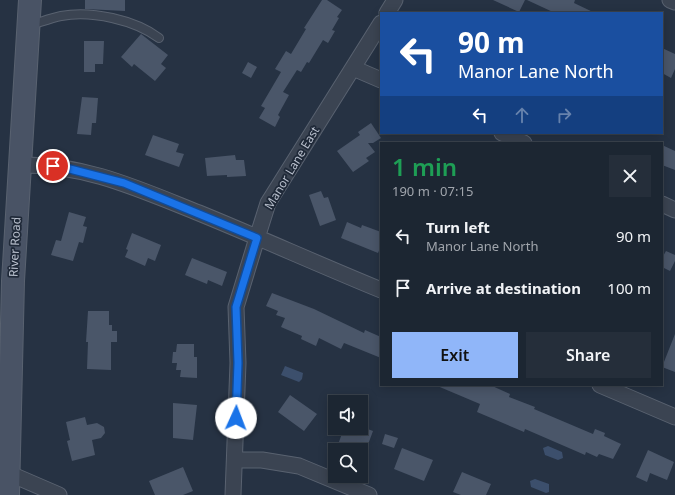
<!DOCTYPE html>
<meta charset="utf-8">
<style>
body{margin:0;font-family:"Noto Sans",sans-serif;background:#252e3a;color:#f1f3f6;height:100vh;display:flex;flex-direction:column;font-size:15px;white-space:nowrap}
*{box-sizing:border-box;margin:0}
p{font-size:13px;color:#a0a5ac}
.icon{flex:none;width:22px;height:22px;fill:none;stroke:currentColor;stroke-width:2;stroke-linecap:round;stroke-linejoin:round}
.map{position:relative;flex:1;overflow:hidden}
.side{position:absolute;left:380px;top:142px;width:283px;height:244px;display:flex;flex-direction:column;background:#1c2632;border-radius:0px;box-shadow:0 2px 10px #0003,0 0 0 1px #3a434d}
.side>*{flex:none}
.top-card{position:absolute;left:380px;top:12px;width:283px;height:122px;border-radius:0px;box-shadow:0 2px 10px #0003,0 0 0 1px #3a434d;background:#1a4fa0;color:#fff;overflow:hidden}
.fabs{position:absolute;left:328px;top:395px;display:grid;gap:8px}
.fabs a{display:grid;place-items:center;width:40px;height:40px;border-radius:0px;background:#1c2632;box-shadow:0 2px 10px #0003,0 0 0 1px #3a434d;font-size:20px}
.pin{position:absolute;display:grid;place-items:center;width:34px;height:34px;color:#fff;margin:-17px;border:2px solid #fff;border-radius:50%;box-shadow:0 1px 4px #0007}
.me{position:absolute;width:44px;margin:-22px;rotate:2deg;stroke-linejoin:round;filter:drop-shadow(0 0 3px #0008)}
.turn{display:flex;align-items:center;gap:14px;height:84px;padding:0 12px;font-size:18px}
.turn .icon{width:52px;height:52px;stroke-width:2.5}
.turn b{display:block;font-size:28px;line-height:34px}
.lanes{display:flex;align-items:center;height:38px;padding:0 12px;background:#0003;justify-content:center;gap:20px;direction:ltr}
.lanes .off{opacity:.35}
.round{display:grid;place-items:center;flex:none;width:42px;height:42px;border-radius:0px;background:#252e3a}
.head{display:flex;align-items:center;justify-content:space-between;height:68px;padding:0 12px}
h1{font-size:24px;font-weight:600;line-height:30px;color:#1e9e55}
.cta{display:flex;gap:8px;margin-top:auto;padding:8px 12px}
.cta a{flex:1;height:46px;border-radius:0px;background:#90b6f9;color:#111;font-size:16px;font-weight:600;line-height:46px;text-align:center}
.cta a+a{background:#252e3a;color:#f1f3f6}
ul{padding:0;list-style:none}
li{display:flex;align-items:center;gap:12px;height:52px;padding:0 12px}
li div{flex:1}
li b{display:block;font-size:15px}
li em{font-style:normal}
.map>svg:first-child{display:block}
.water{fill:#3c4f6c}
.building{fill:#4a5669}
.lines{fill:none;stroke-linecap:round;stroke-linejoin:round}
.lane-casing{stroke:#596270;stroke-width:10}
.street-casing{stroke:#596270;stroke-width:17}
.secondary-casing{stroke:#596270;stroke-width:24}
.lane{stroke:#3b4452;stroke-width:8}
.street{stroke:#3b4452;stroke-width:15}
.secondary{stroke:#495365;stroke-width:22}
.route-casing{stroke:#114b97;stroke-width:10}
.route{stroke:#1a73e8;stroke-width:7}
.labels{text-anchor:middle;stroke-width:3.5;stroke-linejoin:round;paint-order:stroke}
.street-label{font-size:12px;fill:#b8bfcc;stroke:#1f2938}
</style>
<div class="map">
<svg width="675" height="495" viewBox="0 0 675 495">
<rect width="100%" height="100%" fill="#263243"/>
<path class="water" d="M285 366 303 373 302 379 299 382 281 375Z
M548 446 562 452 563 458 558 460 545 455 543 448Z
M535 479 549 484V492L546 493 531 487 530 481Z"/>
<path class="building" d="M85 0H125V11L85 9Z
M322 0H327L342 10 337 17 339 18 332 30 335 31 328 43 323 40 309 63 307 62 301 72 297 70 283 92 289 95 278 115 280 117 275 127 259 118 265 108 261 106 281 72 275 69 286 51 291 54 306 29 304 28Z
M493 0H525L519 12Z
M527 0H575L574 3 595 13H555Z
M141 34 168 55 161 64 166 68 155 81 134 64 132 67 121 57Z
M84 41H104L103 64H95V72H84Z
M662 48 675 54V69L671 78 662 73Z
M248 62 257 67 251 78 242 73Z
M82 97 98 98 96 123H92L91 135 77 134Z
M371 123 381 138 373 143H368L375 152 366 158 369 161 353 172 337 151 360 135 358 132Z
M153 135 179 144 176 152 184 154 179 167 145 155Z
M662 145 675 151V170L662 165Z
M235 155 236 160H244L246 176 227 177V175L207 176 205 158Z
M321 191 324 198 328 197 336 220 320 226 309 195Z
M69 212 86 217 83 226 87 227 83 243 79 242 73 261 51 255 56 240 61 241Z
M347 222 361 228 362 225 381 232V246L378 253 341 238Z
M132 233 161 245 155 261 148 258 145 266 125 257 128 250 126 249Z
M666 251 675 255V261L670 271 662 267V258Z
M192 258 227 272 222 286 208 280 207 284 185 275Z
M272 293 314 309 364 333 365 330 381 337V358L344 343 341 349 319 338 316 346 301 339 302 336 281 327 285 318 276 315 278 311 266 306Z
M88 311H109V325H112V331H117V342H111V370L87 369 88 342H86Z
M675 334V372L662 367Z
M177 344H194V357H197V378L180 377 181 370H176L177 363H172L173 352H176Z
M435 385H490L510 394 509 397 535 407 534 409 593 434 595 429 605 433 604 436 621 444 613 459 599 454 597 457 586 452 585 455 525 429 524 432 477 412 480 404Z
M290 395 317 414 304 431 278 412Z
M173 403 197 405 193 440 173 438Z
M85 417 87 425 97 423 104 427 105 433 101 438 92 440 95 455 72 461 67 441 70 440 66 422Z
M344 428 355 433 357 428H365L373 431 366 450H336Z
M385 434 398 438 394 448 382 444Z
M402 448 433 460 424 481 394 469Z
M648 450 674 462 667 480 650 473 647 482 636 477Z
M183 467 193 491 183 495H155L149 481Z
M462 472 491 484 486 495H461L453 492Z"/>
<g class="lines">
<g class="lane-casing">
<path id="lane" d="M31 25C41 22 51 18 61 16 91 10 135 20 159 38"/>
</g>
<g class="street-casing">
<path id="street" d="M670 0 675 2
M387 13 395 0
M353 68 381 80
M502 133 524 143
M19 165C83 163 141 190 199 213 260 238 320 265 381 290
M662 204 675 210
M600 385 675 417
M235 460H262L299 466 369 495
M8 473 59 495
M233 495 238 363 236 307 257 238 268 203 381 23"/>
</g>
<g class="secondary-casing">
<path id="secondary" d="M8 495 13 281 30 0"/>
</g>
<use href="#lane" class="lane"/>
<use href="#street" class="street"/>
<use href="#secondary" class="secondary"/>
</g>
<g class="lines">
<g class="route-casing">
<path id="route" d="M53 166 66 168 124 183 257 238 236 307 238 363 236 418"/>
</g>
<use href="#route" class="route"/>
</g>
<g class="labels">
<g class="street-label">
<text transform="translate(292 168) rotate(-59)" y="4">Manor Lane East</text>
<text transform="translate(15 247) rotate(-87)" y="4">River Road</text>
</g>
</g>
</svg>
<div class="fabs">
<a><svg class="icon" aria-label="sound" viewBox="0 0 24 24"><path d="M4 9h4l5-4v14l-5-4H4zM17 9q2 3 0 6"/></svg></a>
<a><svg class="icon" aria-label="search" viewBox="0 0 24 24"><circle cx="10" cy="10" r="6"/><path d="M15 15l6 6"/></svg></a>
</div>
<div class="pin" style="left:53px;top:166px;background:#d93025"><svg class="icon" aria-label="arrive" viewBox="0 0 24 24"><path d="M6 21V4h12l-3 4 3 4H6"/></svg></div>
<svg class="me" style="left:236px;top:418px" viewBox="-20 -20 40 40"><circle r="19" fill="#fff"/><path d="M0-13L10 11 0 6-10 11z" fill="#1a73e8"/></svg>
<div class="top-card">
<div class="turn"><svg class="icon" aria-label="left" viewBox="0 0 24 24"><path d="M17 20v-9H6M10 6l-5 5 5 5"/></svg><div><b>90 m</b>Manor Lane North</div></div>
<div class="lanes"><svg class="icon" aria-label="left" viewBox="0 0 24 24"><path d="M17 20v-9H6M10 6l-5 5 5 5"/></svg><svg class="icon off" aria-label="ahead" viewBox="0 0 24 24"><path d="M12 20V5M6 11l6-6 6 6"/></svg><svg class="icon off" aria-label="right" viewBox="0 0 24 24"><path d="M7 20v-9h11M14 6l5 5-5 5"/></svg></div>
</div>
<section class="side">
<div class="head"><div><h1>1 min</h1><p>190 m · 07:15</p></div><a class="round"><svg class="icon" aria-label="close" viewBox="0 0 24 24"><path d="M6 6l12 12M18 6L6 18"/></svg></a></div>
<ul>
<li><svg class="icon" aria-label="left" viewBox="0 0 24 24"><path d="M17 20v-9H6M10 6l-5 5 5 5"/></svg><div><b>Turn left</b><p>Manor Lane North</p></div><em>90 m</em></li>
<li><svg class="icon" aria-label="arrive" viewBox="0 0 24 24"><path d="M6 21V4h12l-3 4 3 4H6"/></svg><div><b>Arrive at destination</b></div><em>100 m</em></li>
</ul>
<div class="cta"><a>Exit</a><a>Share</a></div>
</section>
</div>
